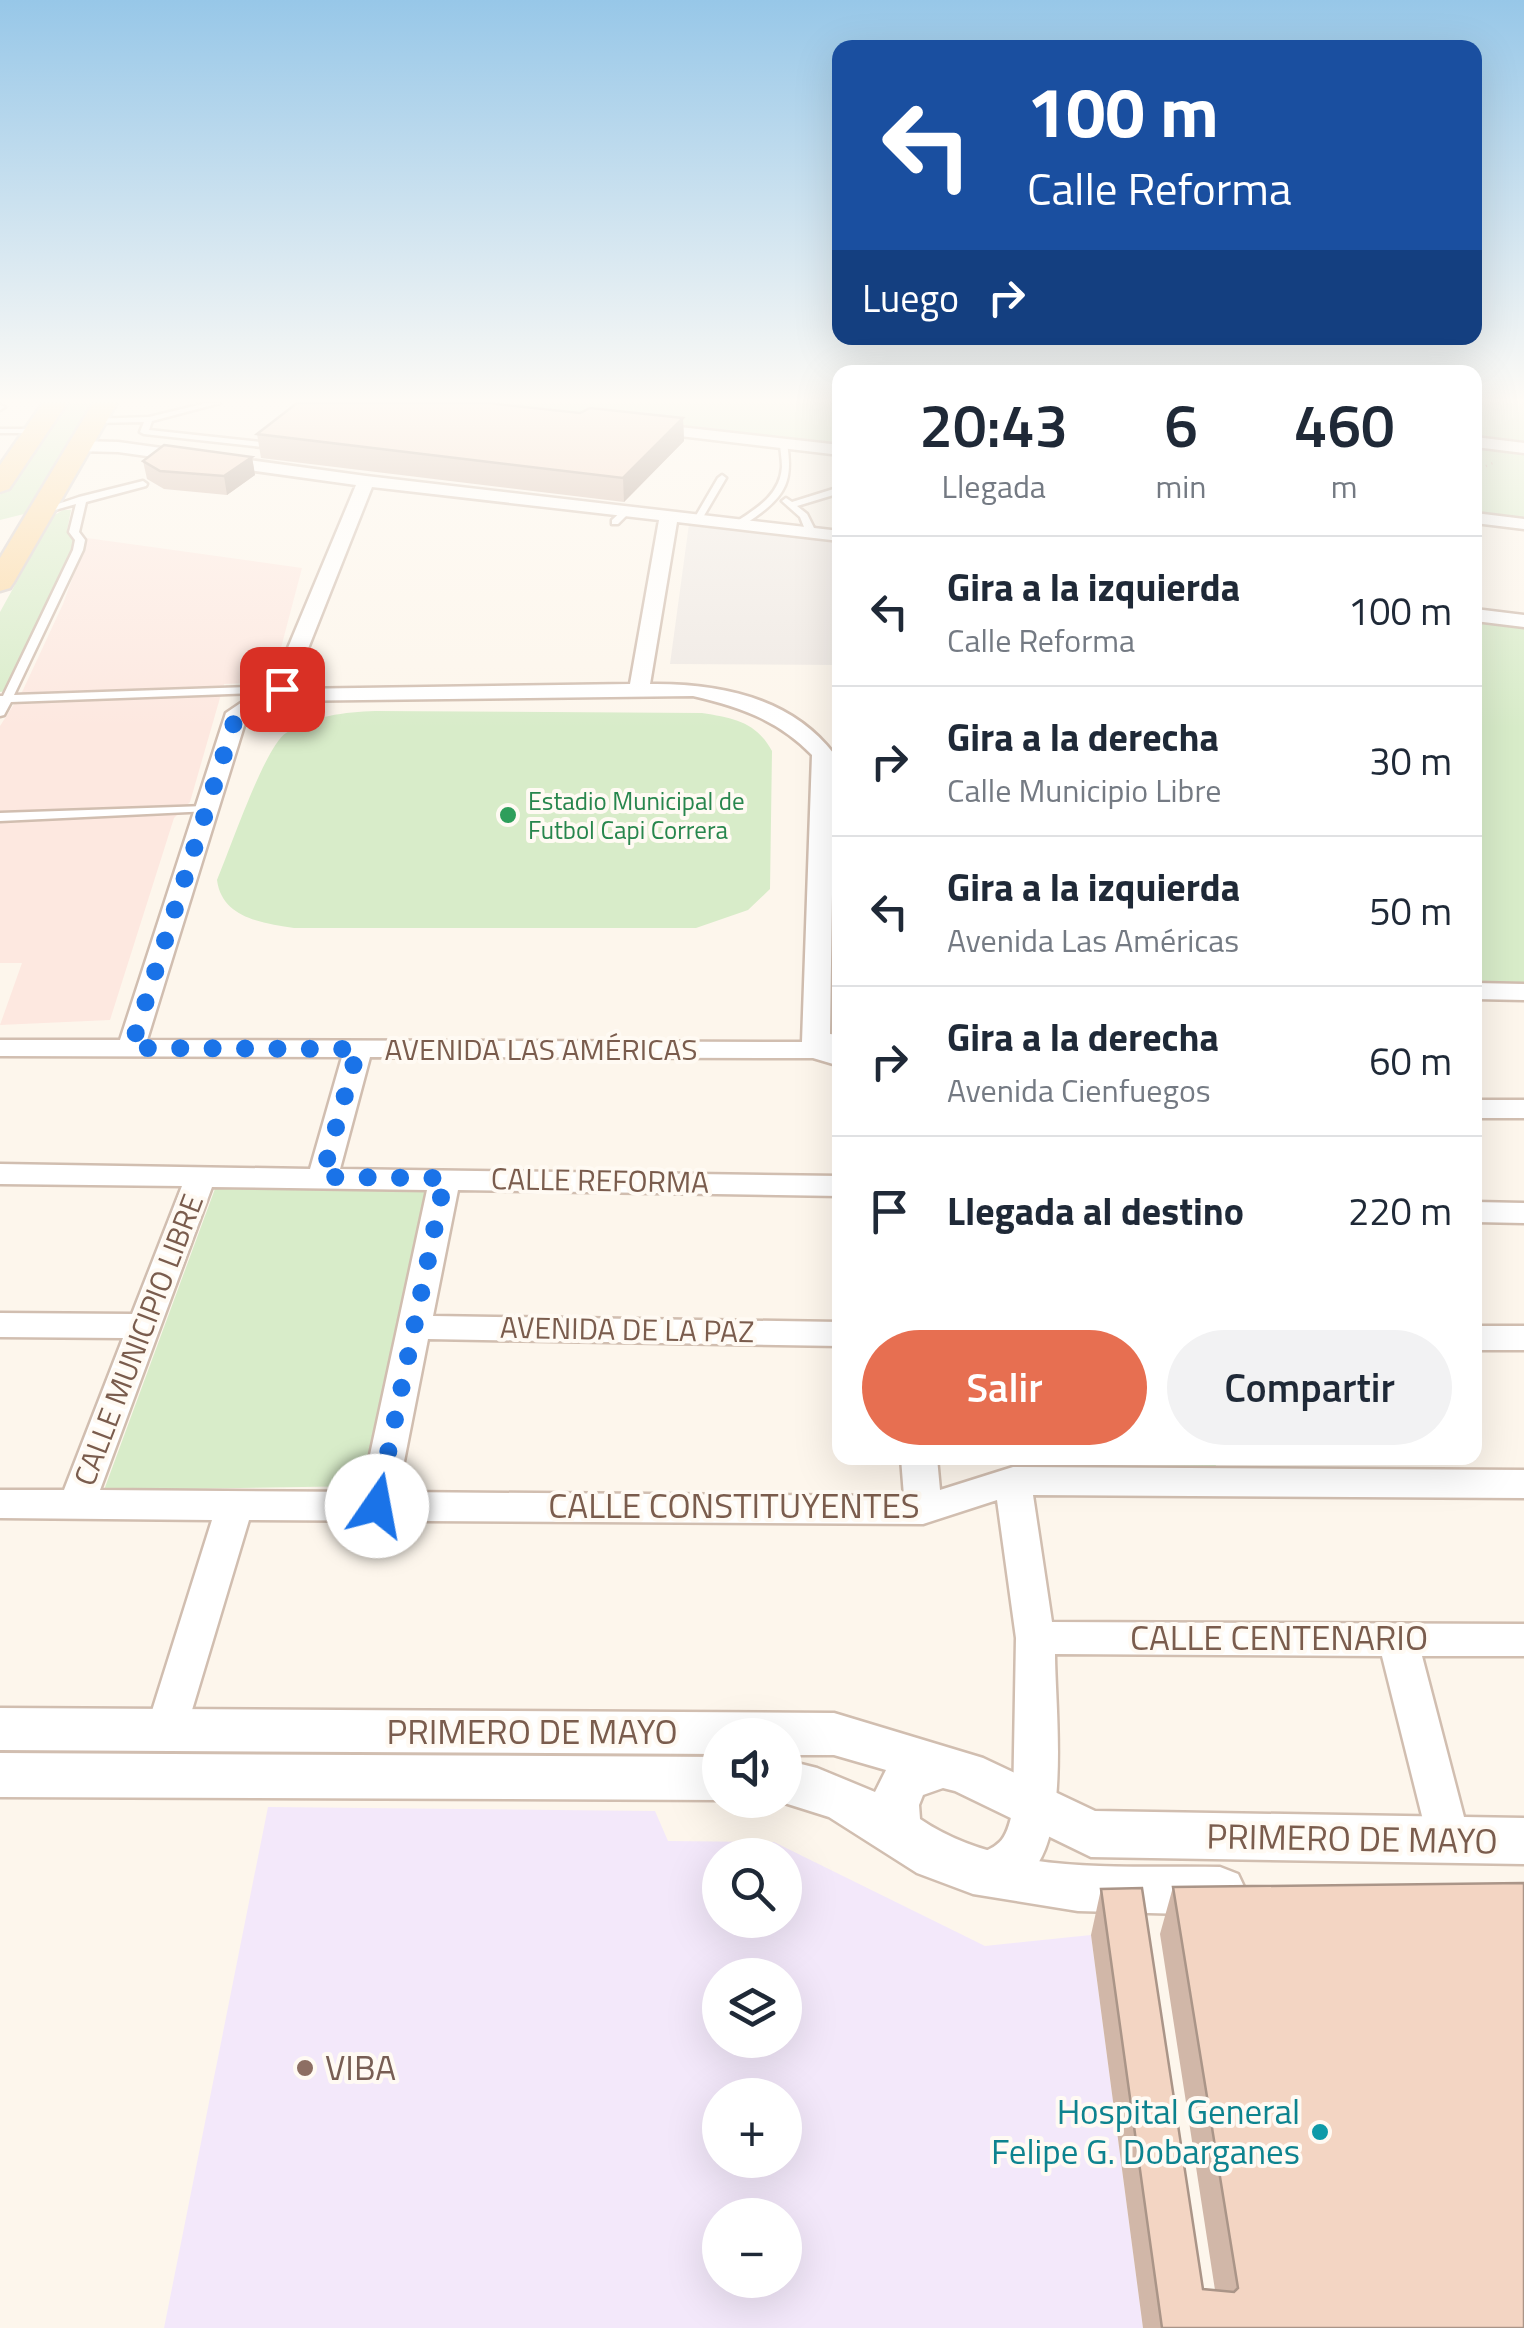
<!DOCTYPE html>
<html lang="es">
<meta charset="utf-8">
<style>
body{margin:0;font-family:"Titillium Web",sans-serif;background:#f2f2f3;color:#1f2937;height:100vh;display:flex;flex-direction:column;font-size:38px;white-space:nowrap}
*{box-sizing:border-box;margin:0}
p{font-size:32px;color:#747a83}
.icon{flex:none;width:55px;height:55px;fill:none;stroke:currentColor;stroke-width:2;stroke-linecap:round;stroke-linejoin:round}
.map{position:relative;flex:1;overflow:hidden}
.panel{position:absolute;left:832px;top:365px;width:650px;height:1100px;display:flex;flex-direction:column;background:#fff;border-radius:20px;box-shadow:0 10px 40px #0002}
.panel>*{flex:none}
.banner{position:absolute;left:832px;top:40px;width:650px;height:305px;border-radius:20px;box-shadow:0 10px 40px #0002;background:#1a4fa0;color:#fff;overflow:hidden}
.fabs{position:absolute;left:702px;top:1718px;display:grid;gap:20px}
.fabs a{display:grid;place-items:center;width:100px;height:100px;border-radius:50%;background:#fff;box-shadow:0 10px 40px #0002;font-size:50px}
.pin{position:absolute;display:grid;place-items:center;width:85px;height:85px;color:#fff;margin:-42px;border-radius:20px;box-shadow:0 5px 15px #0006}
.me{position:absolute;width:110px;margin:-55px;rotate:12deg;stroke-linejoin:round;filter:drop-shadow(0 0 8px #0008)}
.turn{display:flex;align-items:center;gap:35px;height:210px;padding:0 30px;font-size:45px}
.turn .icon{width:130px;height:130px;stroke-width:2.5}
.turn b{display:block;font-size:70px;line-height:85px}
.then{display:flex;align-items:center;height:95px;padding:0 30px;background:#0003;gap:20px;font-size:38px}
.eta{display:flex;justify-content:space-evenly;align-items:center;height:170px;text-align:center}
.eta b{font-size:60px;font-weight:600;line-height:70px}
.action{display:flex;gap:20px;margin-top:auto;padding:20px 30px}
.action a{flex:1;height:115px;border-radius:60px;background:#e76f51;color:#fff;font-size:40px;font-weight:600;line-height:115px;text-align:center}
.action a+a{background:#f2f2f3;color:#1f2937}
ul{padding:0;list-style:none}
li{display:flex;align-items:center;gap:30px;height:150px;padding:0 30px;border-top:2px solid #e0e1e3}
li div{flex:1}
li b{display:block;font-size:38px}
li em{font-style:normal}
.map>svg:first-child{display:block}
.commercial{fill:#fde8e0}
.industrial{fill:#efe9e4}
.education{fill:#f3e8fa;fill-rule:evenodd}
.green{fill:#d8ecc9}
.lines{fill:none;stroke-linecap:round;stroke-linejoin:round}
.service-casing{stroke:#d1beb0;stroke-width:5}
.minor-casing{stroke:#d1beb0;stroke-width:5}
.tertiary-casing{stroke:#d1beb0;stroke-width:5}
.primary-casing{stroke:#dad1cd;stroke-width:5}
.path{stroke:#d9b8a5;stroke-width:2.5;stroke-dasharray:1 5;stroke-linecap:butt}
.service{fill:#fff;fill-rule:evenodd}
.minor{fill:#fff;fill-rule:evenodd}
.tertiary{fill:#fff;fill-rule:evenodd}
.primary{fill:#fbd9a5;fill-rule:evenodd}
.wall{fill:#d1b7a8}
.shaded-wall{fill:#aa9588}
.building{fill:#f3d5c3;stroke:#aa9588;stroke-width:2.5}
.route{stroke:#1a73e8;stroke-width:18;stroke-dasharray:0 32.4}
.leisure-dot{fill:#2e9e5b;stroke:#fffaf3;stroke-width:4}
.education-dot{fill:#8d6e63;stroke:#fffaf3;stroke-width:4}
.culture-dot{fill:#0f9aa8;stroke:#fffaf3;stroke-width:4}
.labels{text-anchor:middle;stroke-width:8;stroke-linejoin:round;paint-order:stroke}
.far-leisure-label{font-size:25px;fill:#27864d;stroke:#fffaf3;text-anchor:start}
.street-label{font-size:30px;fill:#7a5c4d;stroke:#fffaf3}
.near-street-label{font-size:35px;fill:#7a5c4d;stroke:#fffaf3}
.near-education-label{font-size:35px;fill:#785e54;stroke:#fffaf3;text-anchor:start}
.near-culture-label{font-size:35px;fill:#0d838f;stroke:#fffaf3;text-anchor:end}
</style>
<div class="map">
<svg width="1524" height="2328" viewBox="0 0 1524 2328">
<rect width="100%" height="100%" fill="#fdf6ec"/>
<path class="commercial" d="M87 538 302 568 272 682 224 684 190 802 174 818 110 1020 0 1025 22 963H0V726L23 690 63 604Z"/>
<path class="industrial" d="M689 524 840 543V665L670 664Z"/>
<path class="education" d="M268 1807 655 1811 668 1841 774 1842 985 1946 1091 1935 1143 2328H164ZM720 1855H785V1920H720ZM720 1975H785V2040H720ZM720 2095H785V2160H720ZM720 2215H785V2280H720Z"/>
<path class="green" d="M65 403H91L24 514 0 520V495Z
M470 403H840V444Z
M1475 403H1524V520L1475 515Z
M63 510H71L67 531 75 542 73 550 7 691 0 692V612L53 516Z
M1475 621 1524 626V986L1475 985Z
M375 711 702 713C734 718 756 722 772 751L770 889 748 910 696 928H294C262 923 222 918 217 880 229 852 265 746 286 733 312 716 345 712 375 711Z
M216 1186H433L367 1486 104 1490Z
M944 1458H1214L1216 1466 945 1462Z"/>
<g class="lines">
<g class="service-casing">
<path id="service" d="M207 403H220L152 421 149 430 260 442 272 434 279 436 262 447 144 434 140 432 144 422 92 423 88 421 92 419 149 417Z
M0 405 5 407 0 410Z
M0 429H36L40 431 36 433H0Z
M780 442 787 444C793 479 786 495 758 515 750 521 745 525 736 526V522C757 508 780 495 782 467 782 458 780 450 780 442Z
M722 475 726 478 702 519 695 521 694 519 718 478Z
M143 481 147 484 146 486 86 502 79 532 85 540 83 550 14 695 282 686 287 689 282 692 11 702 4 715 0 716V696H3L73 550 75 540 69 532 76 504 41 514 37 511 79 497Z
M840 487V493L797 506 807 514 816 532 811 535 806 532 800 517 782 501 786 498 792 502Z
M624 509 631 511 618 524H612V520Z
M206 806 212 809 210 811 0 821V813Z"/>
</g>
<g class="minor-casing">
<path id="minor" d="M644 423 840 445V455L638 431V425Z
M1475 437 1524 443V453L1475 447Z
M118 442 366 476 840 531V541L677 522 650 684C717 683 791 697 834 754L830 1034 840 1035V1066L813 1058 370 1057 340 1169 840 1176V1196L458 1190 433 1316 840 1322V1346L428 1339 398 1492 904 1496 901 1458H937L940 1490 1013 1467 1524 1470V1498L1033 1495 1052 1622 1524 1624V1656H1422L1470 1840 1464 1854 1449 1860 1434 1854 1428 1840 1382 1656 1055 1654C1055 1709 1072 1843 1025 1878 1014 1886 994 1889 981 1893L966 1887 959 1873 966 1859C999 1846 1006 1845 1013 1808L1016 1638 997 1500 923 1524 249 1520 186 1730 180 1743 166 1748 152 1743 146 1730 212 1520 0 1518V1490H64L123 1338 0 1337V1313L132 1314 182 1186 0 1184V1164L310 1169 342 1057 0 1056V1040H120L226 713 251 696 270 691 356 485 118 452 77 451 69 446 77 441ZM372 487 659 520 630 684 292 689ZM693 696C740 707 778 720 812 755L802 1042 147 1040 247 716 279 701ZM212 1187 427 1190 362 1492 100 1490Z
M1475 513 1524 519V529L1475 523Z
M1475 609 1524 615V627L1475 621Z
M1475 983 1524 984V1000L1475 999Z
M1475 1100H1524V1118H1475Z
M1475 1202 1524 1203V1223L1475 1222Z
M1475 1326H1524V1350H1475Z"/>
</g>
<g class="tertiary-casing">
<path id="tertiary" d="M0 1708 834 1713 983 1758 1095 1811 1524 1818V1864L1091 1857 955 1791 943 1788 923 1795 919 1805 920 1819C1005 1877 1122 1865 1220 1867L1238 1874 1246 1891 1238 1908 1220 1915 1078 1911 973 1894 917 1873 829 1817 775 1800H785V1760L817 1768 875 1792 886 1770 834 1755H785V1735H720V1754L0 1750Z
M0 1753 720 1757 722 1800 0 1797Z"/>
</g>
<g class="primary-casing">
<path id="primary" d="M43 403H67L9 489 0 492V465Z
M93 403H117L14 582 10 588 0 591V558Z"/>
</g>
<path class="path" d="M1475 471 1495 462"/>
<use href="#service" class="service"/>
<use href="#minor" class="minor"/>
<use href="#tertiary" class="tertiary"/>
<use href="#primary" class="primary"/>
</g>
<path class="wall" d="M580 413 683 418 684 441 624 502 261 458 257 434Z
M252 457 255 475 227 495 164 489 147 479 143 461Z
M1173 1887 1524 2328H1143L1091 1935 1101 1889 1203 2289 1215 2290 1160 1934Z"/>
<path class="shaded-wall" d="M683 418 684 441 624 502 623 478Z
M252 457 255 475 227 495 224 476Z"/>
<path class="building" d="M297 403H488L580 413 590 408 683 418 623 478 257 434Z
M164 445 252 457 224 476 160 471 143 461Z
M1524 1883V2328H1162L1101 1889 1142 1888 1203 2289 1234 2292 1238 2288 1173 1887Z"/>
<linearGradient id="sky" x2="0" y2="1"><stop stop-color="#97c7e8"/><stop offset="0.55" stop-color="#fefbf6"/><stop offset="1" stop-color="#fefbf6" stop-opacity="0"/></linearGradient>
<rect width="1524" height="729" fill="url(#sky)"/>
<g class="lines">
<path class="route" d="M282 689 279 695 258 700 237 713 131 1048 358 1049 322 1177 445 1178 377 1506"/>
</g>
<circle class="leisure-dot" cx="508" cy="815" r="10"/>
<circle class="education-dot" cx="305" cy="2068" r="10"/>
<circle class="culture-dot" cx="1320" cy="2132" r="10"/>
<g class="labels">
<g class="far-leisure-label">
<text x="528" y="810">Estadio Municipal de<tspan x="528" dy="29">Futbol Capi Correra</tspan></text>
</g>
<g class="street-label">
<text x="541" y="1060">AVENIDA LAS AMÉRICAS</text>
<text transform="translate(600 1181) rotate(1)" y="10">CALLE REFORMA</text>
<text transform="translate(627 1330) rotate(1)" y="10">AVENIDA DE LA PAZ</text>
<text transform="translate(139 1340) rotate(-69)" y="10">CALLE MUNICIPIO LIBRE</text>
</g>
<g class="near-street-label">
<text x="734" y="1518">CALLE CONSTITUYENTES</text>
<text x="1279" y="1650">CALLE CENTENARIO</text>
<text x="532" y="1744">PRIMERO DE MAYO</text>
<text transform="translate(1352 1839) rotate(1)" y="12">PRIMERO DE MAYO</text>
</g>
<g class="near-education-label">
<text x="325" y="2080">VIBA</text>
</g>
<g class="near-culture-label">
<text x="1300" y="2124">Hospital General<tspan x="1300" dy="40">Felipe G. Dobarganes</tspan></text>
</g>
</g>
</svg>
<div class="fabs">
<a><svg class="icon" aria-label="sound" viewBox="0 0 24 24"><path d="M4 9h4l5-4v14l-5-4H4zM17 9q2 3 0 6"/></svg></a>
<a><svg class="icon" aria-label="search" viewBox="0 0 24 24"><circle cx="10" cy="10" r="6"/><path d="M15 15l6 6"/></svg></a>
<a><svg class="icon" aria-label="layers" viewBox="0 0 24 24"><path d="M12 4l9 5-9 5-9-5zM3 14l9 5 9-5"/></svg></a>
<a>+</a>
<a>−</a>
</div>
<div class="pin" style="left:282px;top:689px;background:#d93025"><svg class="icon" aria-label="arrive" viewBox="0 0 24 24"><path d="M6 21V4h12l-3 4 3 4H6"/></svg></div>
<svg class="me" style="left:377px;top:1506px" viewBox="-20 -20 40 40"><circle r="19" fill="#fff"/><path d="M0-13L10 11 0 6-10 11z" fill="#1a73e8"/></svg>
<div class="banner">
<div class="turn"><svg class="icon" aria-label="left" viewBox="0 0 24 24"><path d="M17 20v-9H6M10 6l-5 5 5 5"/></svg><div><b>100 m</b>Calle Reforma</div></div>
<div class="then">Luego<svg class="icon" aria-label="right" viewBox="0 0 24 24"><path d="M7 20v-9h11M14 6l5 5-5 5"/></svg></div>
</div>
<section class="panel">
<div class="eta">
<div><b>20:43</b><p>Llegada</p></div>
<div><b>6</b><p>min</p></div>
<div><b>460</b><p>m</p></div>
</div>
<ul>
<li><svg class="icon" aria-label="left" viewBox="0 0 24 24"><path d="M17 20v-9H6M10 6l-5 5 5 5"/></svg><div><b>Gira a la izquierda</b><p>Calle Reforma</p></div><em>100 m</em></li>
<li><svg class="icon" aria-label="right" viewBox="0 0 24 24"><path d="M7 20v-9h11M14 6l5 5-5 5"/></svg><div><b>Gira a la derecha</b><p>Calle Municipio Libre</p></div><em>30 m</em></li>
<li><svg class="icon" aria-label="left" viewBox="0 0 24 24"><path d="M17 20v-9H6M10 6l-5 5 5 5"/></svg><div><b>Gira a la izquierda</b><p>Avenida Las Américas</p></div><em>50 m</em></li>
<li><svg class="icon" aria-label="right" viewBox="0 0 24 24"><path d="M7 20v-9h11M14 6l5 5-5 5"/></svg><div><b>Gira a la derecha</b><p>Avenida Cienfuegos</p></div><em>60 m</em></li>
<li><svg class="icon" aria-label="arrive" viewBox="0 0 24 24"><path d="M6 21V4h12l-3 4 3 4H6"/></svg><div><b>Llegada al destino</b></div><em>220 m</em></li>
</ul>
<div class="action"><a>Salir</a><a>Compartir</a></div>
</section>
</div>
